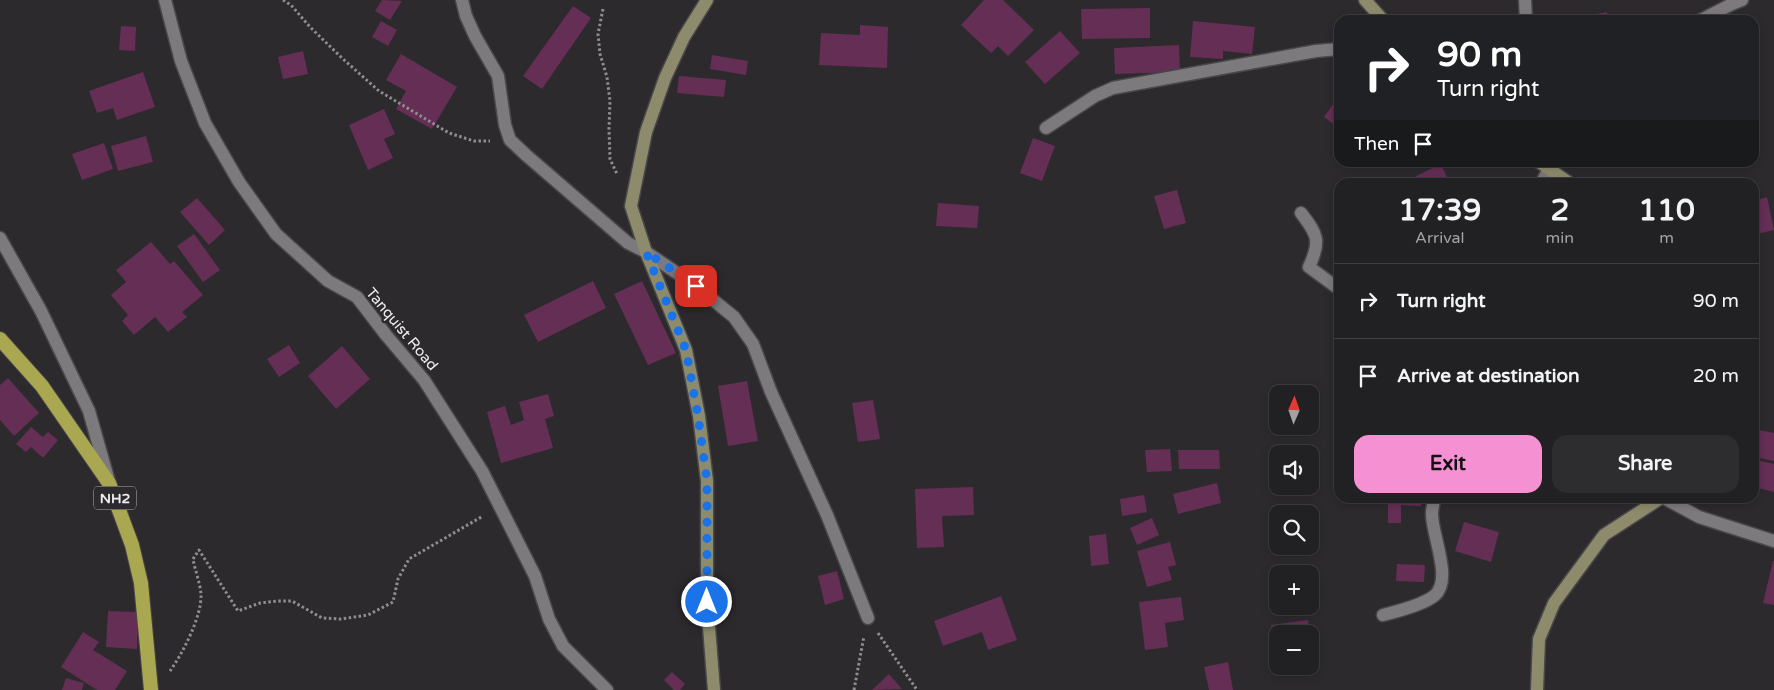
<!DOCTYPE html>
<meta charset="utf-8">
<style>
body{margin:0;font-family:"Varela Round",sans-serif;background:#2d2d2f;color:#f1f3f6;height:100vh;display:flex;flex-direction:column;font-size:19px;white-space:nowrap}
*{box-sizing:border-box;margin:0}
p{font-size:16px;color:#a2a3a5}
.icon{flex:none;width:28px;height:28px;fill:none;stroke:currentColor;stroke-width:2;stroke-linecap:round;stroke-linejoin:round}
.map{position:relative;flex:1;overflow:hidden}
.drawer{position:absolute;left:1334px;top:178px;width:425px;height:325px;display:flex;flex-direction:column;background:#212022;border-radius:15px;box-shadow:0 2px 8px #0003,0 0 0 1px #3e3e40}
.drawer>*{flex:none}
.guide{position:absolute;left:1334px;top:15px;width:425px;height:152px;border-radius:15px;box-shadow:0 2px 8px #0003,0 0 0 1px #3e3e40;background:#202124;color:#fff;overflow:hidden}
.needle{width:32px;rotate:2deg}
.controls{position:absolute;left:1269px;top:385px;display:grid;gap:10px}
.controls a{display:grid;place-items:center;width:50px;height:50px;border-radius:10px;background:#212022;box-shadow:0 2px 8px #0003,0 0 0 1px #3e3e40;font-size:25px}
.pin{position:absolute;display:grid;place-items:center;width:42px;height:42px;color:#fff;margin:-21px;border-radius:10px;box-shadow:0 2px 8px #0006}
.me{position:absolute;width:55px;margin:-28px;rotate:0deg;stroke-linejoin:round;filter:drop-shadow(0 0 4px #0008)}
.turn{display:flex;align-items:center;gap:18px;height:105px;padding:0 20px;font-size:22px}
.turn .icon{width:65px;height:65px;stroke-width:2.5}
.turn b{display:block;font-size:35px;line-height:42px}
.then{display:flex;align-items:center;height:48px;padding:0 20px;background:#0003;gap:10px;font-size:19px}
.eta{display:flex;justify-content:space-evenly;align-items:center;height:85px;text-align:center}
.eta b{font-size:30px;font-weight:700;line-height:35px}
.primary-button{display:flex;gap:10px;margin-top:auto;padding:10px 20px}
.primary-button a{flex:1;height:58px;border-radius:15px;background:#f591d3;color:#111;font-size:20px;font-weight:700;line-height:58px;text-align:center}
.primary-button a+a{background:#2d2d2f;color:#f1f3f6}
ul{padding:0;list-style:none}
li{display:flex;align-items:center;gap:15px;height:75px;padding:0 20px;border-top:1px solid #3e3e40}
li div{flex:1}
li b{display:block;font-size:19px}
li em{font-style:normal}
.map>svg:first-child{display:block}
.building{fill:#652e55}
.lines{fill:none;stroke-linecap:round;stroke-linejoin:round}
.minor-casing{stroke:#484749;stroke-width:15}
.tertiary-casing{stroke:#484749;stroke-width:15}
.secondary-casing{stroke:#484749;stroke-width:15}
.trunk-casing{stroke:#484749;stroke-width:16}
.path{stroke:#8e8d8f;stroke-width:3;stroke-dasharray:2.5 2.5;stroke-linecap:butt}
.minor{stroke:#7d7a7e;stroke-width:12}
.tertiary{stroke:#7d7a7e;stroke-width:12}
.secondary{stroke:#8e8b6c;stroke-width:12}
.trunk{stroke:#a9a74f;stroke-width:14}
.route{stroke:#1a73e8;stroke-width:9;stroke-dasharray:0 16.2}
.labels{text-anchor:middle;stroke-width:5;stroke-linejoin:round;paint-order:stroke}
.shield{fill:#2c2a2d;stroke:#b2b1b3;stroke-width:1}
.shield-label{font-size:14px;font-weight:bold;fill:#ecebed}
.street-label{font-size:15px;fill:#ecebed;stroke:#2c2a2d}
</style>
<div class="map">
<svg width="1774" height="690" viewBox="0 0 1774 690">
<rect width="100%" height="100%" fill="#2c2a2d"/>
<path class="building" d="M382 0 402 1 390 20 375 11Z
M984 0H1003L1034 30 1008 56 998 46 991 53 961 25Z
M573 6 591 18 542 89 523 76Z
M1150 8V38L1082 39 1081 9Z
M1607 12 1608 20H1570V19Z
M381 21 397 30 388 46 372 37Z
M1193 21 1255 27 1252 54 1223 51V59L1190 57Z
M860 25 888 27 887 68 819 65 821 33 860 35Z
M121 26 136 27 135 51 119 50Z
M1060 31 1080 53 1045 84 1025 62Z
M1179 45 1180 72 1115 74 1114 48Z
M303 51 308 74 283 79 278 57Z
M401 54 457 87 432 129 396 109 406 91 386 80Z
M712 55 748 61 746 75 710 69Z
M143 72 155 107 117 120 113 108 97 113 89 91Z
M679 76 726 80 724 97 677 93Z
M1339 96V128L1324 117Z
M384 109 395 134 384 139 393 158 368 170 349 125Z
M146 136 153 162 118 171 111 146Z
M1033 138 1055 146 1042 181 1020 173Z
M104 143 113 169 82 180 72 154Z
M1441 164 1449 182H1419L1416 176Z
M1177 190 1186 223 1164 229 1154 196Z
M1767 197 1774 230 1757 234 1754 221V201Z
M197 198 225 230 209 245 180 212Z
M938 203 979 206 977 228 936 226Z
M194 234 220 270 203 282 177 246Z
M151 242 170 264 174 261 203 295 182 312 187 317 168 332 155 317 134 335 122 321 128 315 111 295 126 282 116 270Z
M593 281 606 308 538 342 524 315Z
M642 281 676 353 648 365 614 294Z
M289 345 300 363 279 377 267 359Z
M342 346 370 379 336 409 308 376Z
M8 378 39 413 14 436 0 420V385Z
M747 381 758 441 728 446 718 386Z
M548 394 554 416 545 419 553 448 501 463 487 412 505 406 511 425 524 420 519 402Z
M873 400 880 439 858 442 852 403Z
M31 427 43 437 48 432 58 440 43 458 31 447 26 452 16 444Z
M1754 429 1774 433V461L1754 457Z
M1170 449 1172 471 1147 472 1145 450Z
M1178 450H1219L1220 469H1179Z
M1756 460 1774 464V492L1754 487V470Z
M1217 483 1221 503 1178 514 1173 494Z
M973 487 974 515 942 516 944 547 917 548 915 489Z
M1144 495 1147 512 1122 516 1120 499Z
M1388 498H1421V506L1401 505V523H1388Z
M1313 517 1315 550 1290 552V546H1310V518Z
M1152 518 1159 535 1137 545 1130 528Z
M1464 522 1499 532 1491 562 1455 551Z
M1106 534 1109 564 1091 566 1089 536Z
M1170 542 1176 565 1168 567 1172 580 1147 587 1137 551Z
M1773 561H1774V605L1763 603Z
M1397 564 1425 565 1424 582 1396 581Z
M837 571 844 599 825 605 818 576Z
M1001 596 1017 640 988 650 982 632 943 646 934 621Z
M1181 597 1184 620 1165 623 1168 647 1145 650 1139 602Z
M108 611 138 612 137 649 106 647Z
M1308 620 1310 634H1278L1276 657 1271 625Z
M83 632 99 642 93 650 127 671 115 690H97L61 667Z
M1228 662 1233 690H1209L1204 667Z
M672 672 685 684 680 690H674L664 680Z
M889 674 902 689 872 690Z
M66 678 84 683 82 690H62Z"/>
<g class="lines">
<g class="minor-casing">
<path id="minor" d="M462 0 466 16 475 36 498 76 505 125 510 140 526 155 628 243 646 252 696 286 734 317 753 344 771 392 827 515 868 618
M1525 0 1526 20
M1701 20 1732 4 1742 0
M1046 128 1095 96 1113 88 1316 51 1339 49
M1542 182 1549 169
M1301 213C1318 235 1321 241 1309 267L1339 289
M1664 498 1699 517 1774 541
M1383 615C1395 612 1424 604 1434 596 1454 580 1431 534 1432 513 1432 508 1434 503 1434 498"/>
</g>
<g class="tertiary-casing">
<path id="tertiary" d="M165 0 181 61 205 123 239 182 276 234 328 281 357 297 386 335 424 380 482 471 535 576 549 619 563 646 607 690
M0 238 41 311 89 411 108 478"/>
</g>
<g class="secondary-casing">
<path id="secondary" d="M707 0 684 37 665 78 646 132 631 206 646 252 686 350 699 416 707 481V602L714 690
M1365 0 1383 20
M1539 162 1568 182
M1537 690 1539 639 1554 603 1604 535 1661 498"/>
</g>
<g class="trunk-casing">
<path id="trunk" d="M0 339 42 386 109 483 132 545 141 583 151 690"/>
</g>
<path class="path" d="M283 0 291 5 310 27 343 59 379 91 449 133 474 141H490
M603 9 598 34 600 54 607 77 610 101 609 129 610 159 617 174
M878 633 917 690
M170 671C183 653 202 616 201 594 200 583 195 570 193 559L199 550 238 611 260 603 278 601H292L322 618 341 619 368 615 393 602 398 579 409 559 483 516
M854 690 864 636"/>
<use href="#minor" class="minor"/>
<use href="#tertiary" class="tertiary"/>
<use href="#secondary" class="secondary"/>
<use href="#trunk" class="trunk"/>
</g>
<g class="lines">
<path class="route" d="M696 286 646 252 686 350 698 416 707 481V602"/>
</g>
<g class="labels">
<rect class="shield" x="94" y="486.5" width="42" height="23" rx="4"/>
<g class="shield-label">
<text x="115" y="503">NH2</text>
</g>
<g class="street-label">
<text transform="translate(402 329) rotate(50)" y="5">Tanquist Road</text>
</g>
</g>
</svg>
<div class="controls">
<a><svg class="needle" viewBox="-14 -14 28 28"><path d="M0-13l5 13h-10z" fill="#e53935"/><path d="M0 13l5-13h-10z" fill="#a2a3a5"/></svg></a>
<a><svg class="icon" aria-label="sound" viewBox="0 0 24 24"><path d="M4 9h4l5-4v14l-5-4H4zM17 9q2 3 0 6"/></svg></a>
<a><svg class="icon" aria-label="search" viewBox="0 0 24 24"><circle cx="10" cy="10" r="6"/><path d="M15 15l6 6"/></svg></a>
<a>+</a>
<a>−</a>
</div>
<div class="pin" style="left:696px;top:286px;background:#d93025"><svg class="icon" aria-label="arrive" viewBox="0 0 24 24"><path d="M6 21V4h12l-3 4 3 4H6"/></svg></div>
<svg class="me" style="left:707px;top:602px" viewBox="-20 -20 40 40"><circle r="17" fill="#1a73e8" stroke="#fff" stroke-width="3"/><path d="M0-11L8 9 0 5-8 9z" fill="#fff"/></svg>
<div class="guide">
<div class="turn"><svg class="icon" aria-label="right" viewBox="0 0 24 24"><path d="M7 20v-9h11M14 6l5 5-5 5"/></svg><div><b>90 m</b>Turn right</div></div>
<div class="then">Then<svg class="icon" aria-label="arrive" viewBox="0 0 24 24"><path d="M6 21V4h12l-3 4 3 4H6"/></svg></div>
</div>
<section class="drawer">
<div class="eta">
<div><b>17:39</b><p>Arrival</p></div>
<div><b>2</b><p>min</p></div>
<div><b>110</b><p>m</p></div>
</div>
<ul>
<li><svg class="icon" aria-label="right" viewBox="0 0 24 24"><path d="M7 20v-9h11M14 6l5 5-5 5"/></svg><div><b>Turn right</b></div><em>90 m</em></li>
<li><svg class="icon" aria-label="arrive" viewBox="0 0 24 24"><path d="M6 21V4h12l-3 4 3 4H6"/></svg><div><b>Arrive at destination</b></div><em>20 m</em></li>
</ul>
<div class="primary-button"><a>Exit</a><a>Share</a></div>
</section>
</div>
